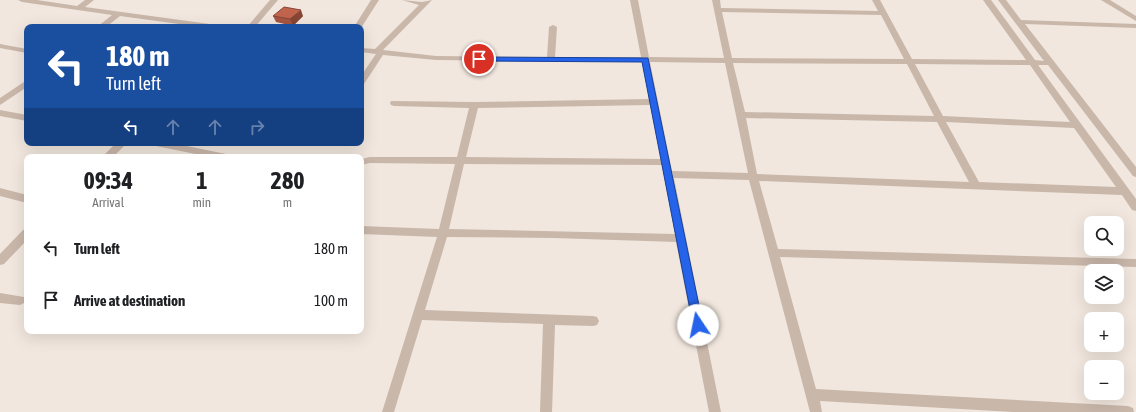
<!DOCTYPE html>
<meta charset="utf-8">
<style>
body{margin:0;font-family:"Asap Condensed",sans-serif;background:#f2f2f2;color:#202124;height:100vh;display:flex;flex-direction:column;font-size:15px;white-space:nowrap}
*{box-sizing:border-box;margin:0}
p{font-size:13px;color:#757577}
.icon{flex:none;width:22px;height:22px;fill:none;stroke:currentColor;stroke-width:2;stroke-linecap:round;stroke-linejoin:round}
.map{position:relative;flex:1;overflow:hidden}
.details{position:absolute;left:24px;top:154px;width:340px;height:180px;display:flex;flex-direction:column;background:#fff;border-radius:8px;box-shadow:0 4px 16px #0002}
.details>*{flex:none}
.banner{position:absolute;left:24px;top:24px;width:340px;height:122px;border-radius:8px;box-shadow:0 4px 16px #0002;background:#1a4fa0;color:#fff;overflow:hidden}
.buttons{position:absolute;left:1084px;top:216px;display:grid;gap:8px}
.buttons a{display:grid;place-items:center;width:40px;height:40px;border-radius:8px;background:#fff;box-shadow:0 4px 16px #0002;font-size:20px}
.pin{position:absolute;display:grid;place-items:center;width:34px;height:34px;color:#fff;margin:-17px;border:2px solid #fff;border-radius:50%;box-shadow:0 1px 4px #0007}
.me{position:absolute;width:44px;margin:-22px;rotate:349deg;stroke-linejoin:round;filter:drop-shadow(0 0 3px #0008)}
.turn{display:flex;align-items:center;gap:14px;height:84px;padding:0 16px;font-size:18px}
.turn .icon{width:52px;height:52px;stroke-width:2.5}
.turn b{display:block;font-size:28px;line-height:34px}
.lanes{display:flex;align-items:center;height:38px;padding:0 16px;background:#0003;justify-content:center;gap:20px;direction:ltr}
.lanes .off{opacity:.35}
.eta{display:flex;justify-content:space-evenly;align-items:center;height:68px;text-align:center}
.eta b{font-size:24px;font-weight:700;line-height:28px}
ul{padding:0;list-style:none}
li{display:flex;align-items:center;gap:12px;height:52px;padding:0 16px}
li div{flex:1}
li b{display:block;font-size:15px}
li em{font-style:normal}
.map>svg:first-child{display:block}
.lines{fill:none;stroke-linecap:round;stroke-linejoin:round}
.minor{fill:#c9b7aa;fill-rule:evenodd}
.wall{fill:#a65642}
.shaded-wall{fill:#874636}
.building{fill:#c1644d;stroke:#874636}
.route{fill:#2563eb;stroke:#184099}
</style>
<div class="map">
<svg width="1136" height="412" viewBox="0 0 1136 412">
<rect width="100%" height="100%" fill="#f1e7de"/>
<g class="lines">
<path class="minor" d="M18 0H37L77 6 85 0H94L85 7 217 25 221 27H201L120 16 106 27H97L112 15 22 2Z
M270 0H278L255 27H247Z
M371 0H379L361 28 354 27Z
M402 0 422 2 432 0 383 50 436 56 547 57 549 27 553 25 557 27 555 57H641L630 0H638L649 57 724 58 712 0H720L721 8 878 11 872 0H880L912 59 1026 60 983 0H991L1035 60 1044 61 998 0H1006L1021 20 1136 24V28L1025 24 1136 167V177L1133 176 1048 65H1038L1136 199V211L1132 210 1122 195 759 181 778 249 1136 259V267L780 257 816 389 1128 406 1133 408 1134 412H1013L820 401 822 412H810L749 180 674 178 721 412H709L676 242 554 238 447 237 425 310 593 316 597 317 599 321 597 325 593 326 555 325 552 412H540L543 324 422 320 394 412H382L437 237 361 234V226L439 229 455 164 370 163 361 165V159L370 157H457L469 108 394 106 391 105 390 103 391 101 474 102 649 99 642 62 436 60 383 55 364 84 361 85V76L376 54 361 52V48L375 49 419 5ZM722 12 881 15 904 59 732 58ZM650 62 725 63 748 173 672 171ZM733 63 907 64 934 116 745 112ZM915 64 1030 65 1070 122 943 116ZM650 105 661 159 466 157 478 108ZM746 118 937 122 969 182 757 174ZM946 122 1074 128 1116 187 979 182ZM464 164 662 165 675 234 449 229Z
M1101 0H1110L1136 16V21Z
M0 44 27 49V53L0 48Z
M27 80V87L0 105V98Z
M0 110 27 115V121L0 116Z
M116 143H127L113 157H102Z
M151 143H172L226 154 231 157H210L156 146Z
M0 188 27 195V203L0 196Z
M27 229V240L4 264 0 265V254L23 230Z
M0 293 24 297 26 300 24 303 20 305 0 303Z"/>
</g>
<path class="wall" d="M273 16H303L293 26 276 22Z"/>
<path class="shaded-wall" d="M301 10 303 16 293 26 290 19Z"/>
<path class="building" d="M284 7 301 10 290 19 273 16Z"/>
<path class="route" d="M477 57 648 58 703 325 702 328H694L693 325 642 62 479 61 475 59Z"/>
</svg>
<div class="buttons">
<a><svg class="icon" aria-label="search" viewBox="0 0 24 24"><circle cx="10" cy="10" r="6"/><path d="M15 15l6 6"/></svg></a>
<a><svg class="icon" aria-label="layers" viewBox="0 0 24 24"><path d="M12 4l9 5-9 5-9-5zM3 14l9 5 9-5"/></svg></a>
<a>+</a>
<a>−</a>
</div>
<div class="pin" style="left:479px;top:59px;background:#d93025"><svg class="icon" aria-label="arrive" viewBox="0 0 24 24"><path d="M6 21V4h12l-3 4 3 4H6"/></svg></div>
<svg class="me" style="left:698px;top:325px" viewBox="-20 -20 40 40"><circle r="19" fill="#fff"/><path d="M0-13L10 11 0 6-10 11z" fill="#2563eb"/></svg>
<div class="banner">
<div class="turn"><svg class="icon" aria-label="left" viewBox="0 0 24 24"><path d="M17 20v-9H6M10 6l-5 5 5 5"/></svg><div><b>180 m</b>Turn left</div></div>
<div class="lanes"><svg class="icon" aria-label="left" viewBox="0 0 24 24"><path d="M17 20v-9H6M10 6l-5 5 5 5"/></svg><svg class="icon off" aria-label="ahead" viewBox="0 0 24 24"><path d="M12 20V5M6 11l6-6 6 6"/></svg><svg class="icon off" aria-label="ahead" viewBox="0 0 24 24"><path d="M12 20V5M6 11l6-6 6 6"/></svg><svg class="icon off" aria-label="right" viewBox="0 0 24 24"><path d="M7 20v-9h11M14 6l5 5-5 5"/></svg></div>
</div>
<section class="details">
<div class="eta">
<div><b>09:34</b><p>Arrival</p></div>
<div><b>1</b><p>min</p></div>
<div><b>280</b><p>m</p></div>
</div>
<ul>
<li><svg class="icon" aria-label="left" viewBox="0 0 24 24"><path d="M17 20v-9H6M10 6l-5 5 5 5"/></svg><div><b>Turn left</b></div><em>180 m</em></li>
<li><svg class="icon" aria-label="arrive" viewBox="0 0 24 24"><path d="M6 21V4h12l-3 4 3 4H6"/></svg><div><b>Arrive at destination</b></div><em>100 m</em></li>
</ul>
</section>
</div>
